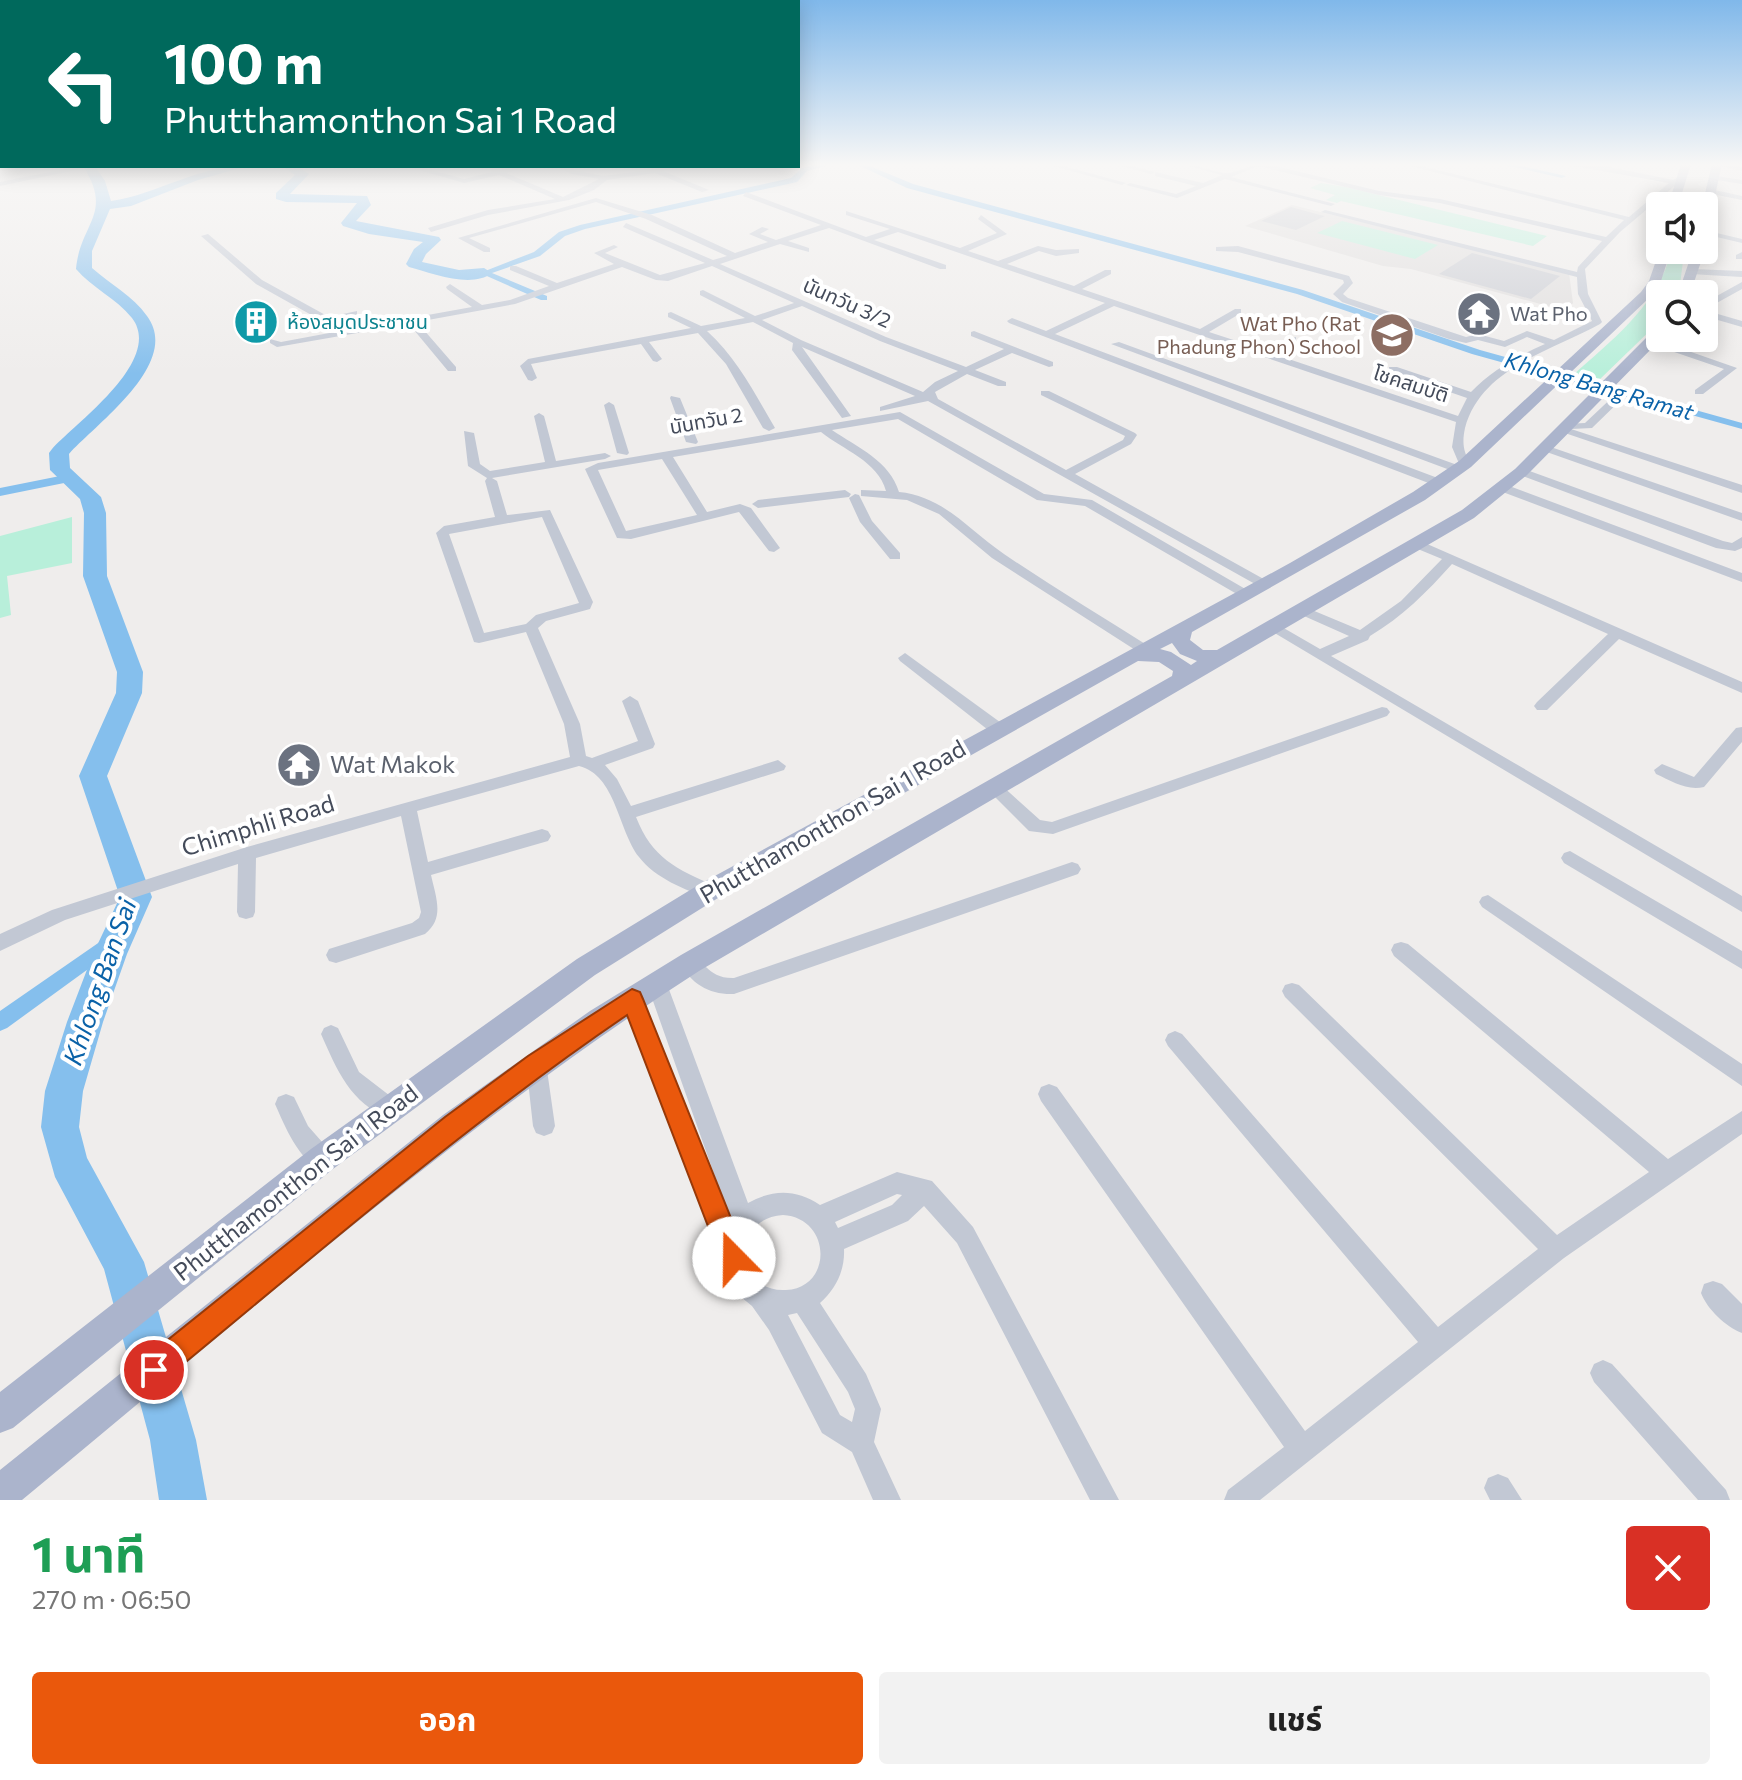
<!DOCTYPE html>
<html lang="th">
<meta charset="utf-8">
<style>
body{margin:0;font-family:Commissioner,"Noto Sans Thai",sans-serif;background:#f2f2f2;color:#222;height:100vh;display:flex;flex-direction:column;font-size:30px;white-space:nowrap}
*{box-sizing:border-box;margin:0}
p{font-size:26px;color:#767676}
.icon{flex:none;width:44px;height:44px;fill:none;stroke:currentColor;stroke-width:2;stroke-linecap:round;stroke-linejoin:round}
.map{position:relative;height:1500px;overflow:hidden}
.panel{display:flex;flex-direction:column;background:#fff;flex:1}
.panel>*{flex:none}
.top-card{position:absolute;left:0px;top:0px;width:800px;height:168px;box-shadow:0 4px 20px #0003;background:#00695c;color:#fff;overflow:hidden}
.fabs{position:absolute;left:1646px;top:192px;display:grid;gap:16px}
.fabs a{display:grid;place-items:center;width:72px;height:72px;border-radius:8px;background:#fff;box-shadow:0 4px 20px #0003;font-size:40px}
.pin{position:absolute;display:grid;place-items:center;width:68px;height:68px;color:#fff;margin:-34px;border:4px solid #fff;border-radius:50%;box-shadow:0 2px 8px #0007}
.me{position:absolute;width:88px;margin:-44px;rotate:338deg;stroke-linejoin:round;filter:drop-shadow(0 0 6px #0008)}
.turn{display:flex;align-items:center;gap:28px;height:168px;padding:0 32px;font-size:36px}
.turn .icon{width:104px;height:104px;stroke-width:2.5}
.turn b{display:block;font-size:56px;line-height:68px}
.round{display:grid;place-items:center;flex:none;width:84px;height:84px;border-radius:8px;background:#f2f2f2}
.headline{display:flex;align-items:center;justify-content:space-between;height:136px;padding:0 32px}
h1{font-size:48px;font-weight:700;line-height:60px;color:#1e9e55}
.primary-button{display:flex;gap:16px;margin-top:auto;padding:16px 32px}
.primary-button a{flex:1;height:92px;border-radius:8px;background:#ea580c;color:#fff;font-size:32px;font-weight:700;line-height:92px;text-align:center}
.primary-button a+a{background:#f2f2f2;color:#222}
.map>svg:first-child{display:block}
.education{fill:#e0dede}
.green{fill:#b8efda}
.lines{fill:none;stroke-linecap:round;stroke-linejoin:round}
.canal{fill:#85bfed;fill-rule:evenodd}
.river{fill:#85bfed;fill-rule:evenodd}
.building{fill:#cbcdd4}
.minor{fill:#c2c8d4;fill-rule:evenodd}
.major{fill:#abb4cc;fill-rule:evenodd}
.route{fill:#ea580c;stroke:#983908;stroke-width:2}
.labels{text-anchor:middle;stroke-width:8;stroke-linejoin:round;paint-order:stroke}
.far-street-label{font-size:20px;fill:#444b5a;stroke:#fff}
.far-worship-label{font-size:20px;fill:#5b616d;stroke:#fff;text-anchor:start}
.far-culture-label{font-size:20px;fill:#0d838f;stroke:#fff;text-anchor:start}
.far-education-label{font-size:20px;fill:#785e54;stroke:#fff;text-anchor:end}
.far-water-label{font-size:22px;font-style:italic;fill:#0a62a8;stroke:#fff}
.worship-label{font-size:24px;fill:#5b616d;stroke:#fff;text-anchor:start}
.street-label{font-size:24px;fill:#444b5a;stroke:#fff}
.water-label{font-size:26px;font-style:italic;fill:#0a62a8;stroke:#fff}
</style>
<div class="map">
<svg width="1742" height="1500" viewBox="0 0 1742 1500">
<rect width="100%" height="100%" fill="#efedec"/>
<path class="education" d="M1292 205 1569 273 1573 303 1566 311 1411 269 1383 266 1245 226Z"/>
<path class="green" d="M1321 183 1346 187 1547 236 1533 246 1341 201 1337 203 1326 200 1335 195 1310 188Z
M1342 221 1438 245 1415 259 1317 233Z
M1675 258 1683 261 1680 285 1675 294H1660V321L1598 381 1573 375C1610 342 1654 308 1669 259Z
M72 517V563L7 576 11 615 0 618V536Z"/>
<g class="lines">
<path class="canal" d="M813 164H833L807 171 797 182 585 229 565 236 540 256 492 273 547 296V300H541L480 273 534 252 559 232 580 225 791 178 802 168Z
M856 164H865L913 184 1303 290 1480 350 1742 423V429L1472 354 1297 294 907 188Z
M1501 164H1513L1566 176 1562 178Z
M70 474 76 478 74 481 0 496V488Z
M117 930 124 933 126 938 124 943 7 1028 0 1031V1011Z"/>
<path class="river" d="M83 166H95L105 181 111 201C159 194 195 166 247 166L198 180 131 206 110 209 92 251V268C110 284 133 296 147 316 182 363 97 423 69 454L70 468 101 497 106 513 107 576 143 672 142 693 107 776 152 897 127 954 103 1022 83 1091 79 1127 87 1158 144 1262 196 1440 207 1500H159L150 1440 104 1269 55 1177 41 1127 45 1091 67 1022 93 954 120 897 79 776 116 693 117 672 83 576 84 513 80 499 50 470 49 453 52 449C77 422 164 360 132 318 116 298 92 288 76 269 80 223 114 214 83 166Z
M282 166H297L309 174 290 194 367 196 371 205 356 221 439 237 441 240 426 254 422 262 459 270 484 268 492 273C471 289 432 273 409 267L406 264 414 249 423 242 369 234 343 226 341 223 357 203 286 202 276 199V193L295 175Z"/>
</g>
<path class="building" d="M1291 207 1320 215 1325 216 1296 230 1261 221Z
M1472 253 1560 276 1531 299 1439 274Z
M260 314 277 323 253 331 235 320Z"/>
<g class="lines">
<path class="minor" d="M1046 164H1056L1126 183 1122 185Z
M1113 164H1124L1155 172 1151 174Z
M1181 164C1197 163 1212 173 1228 173 1239 172 1249 164 1267 164L1379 191 1440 199 1606 237 1624 220 1402 164H1413L1629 217 1669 183 1563 164H1595L1673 180 1680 176 1684 178 1620 232 1585 269 1588 294 1602 322 1600 324C1551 351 1481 368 1465 428 1462 442 1463 452 1471 464L1462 467V471L1458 473 1111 344 1119 342 1460 466 1452 447 1456 422 1114 306 1055 334 1443 480 1445 483 1439 487 1009 323 1007 321 1012 318 1046 331 1105 303 898 232 874 240 946 265V269H940L829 228 788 241 809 248V252L780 244 720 264 886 337 966 367 1004 349 971 336V332L974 331 1053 362V366L1049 367 1012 353 975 370 1006 382V386H998L967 374 935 392 938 399 1066 470 1123 440 1125 436 1041 395V391H1049L1135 433 1137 435 1131 444 1075 474 1269 582V588L1264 589 928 401 880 411V407L915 396 802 347 851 416 842 418 792 350 793 343 753 322 707 331C737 358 755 394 775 428L769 431 763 428 726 364 698 333 649 342 662 359 657 362 653 361 641 344 531 364 537 378 532 381 528 380 520 366 528 359 691 328 668 317V313L671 312 701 326 745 318 700 295V291L703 290 755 316 794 303 712 266 668 281 656 280 622 267 515 304 417 322 456 367V371H448L409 324 277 347 270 343V339L281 342 340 331 256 284 201 236 208 234 262 280 329 317 357 311V315L336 321 350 329 472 307 447 289 446 287 450 284 482 305 510 300 549 286 510 270V266H516L557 283 614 264 594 253 614 245 618 247 605 253 660 275 705 263 623 227 626 223 713 260 727 256 646 219 596 202 469 238 490 248V252H484L458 238 596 198 652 215 735 253 768 242 749 234 762 227 769 229 760 234 776 240 821 225 743 196 746 192 866 237 890 229 846 215V211L960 248 997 233 978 219 981 215 1007 234 968 251 998 261 1038 246 1056 250 1079 249V253L1056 256 1039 251 1007 264 1074 286 1105 270H1111V274L1082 289 1200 329 1235 309H1241V313L1209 332 1258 348 1296 337V341L1268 352 1458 416 1467 398 1389 371V367H1397L1471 392C1492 370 1518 356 1545 344L1527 337 1505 347 1478 340 1466 343 1449 339 1342 302 1333 294 1344 283 1343 280 1238 252 1216 251V247L1238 246 1349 276 1353 283 1343 294 1348 298 1466 337 1478 334 1504 341 1527 331 1554 340 1592 321 1578 294 1577 277 1321 212 1325 210 1577 272 1578 267 1602 241 1440 203 1379 195 1258 166 1231 177 1335 204 1331 206 1225 179 1177 198 1126 185 1130 183 1176 194 1196 186 1155 176V172L1203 183 1222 175ZM802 306 880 341 958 371 935 382 923 392 801 340 762 320Z
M1714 164 1742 167V171L1716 165Z
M80 166H95L0 186V182Z
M405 166H417L464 179 492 172 490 170 494 168 500 170 529 166 506 173 563 197 599 179 572 174 555 166 603 176 679 166 663 171 709 190 702 192 655 173 607 180 594 190 569 200 488 215 431 232 428 228 488 210 555 199 499 175 464 183Z
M750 166H792L767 171Z
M1710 175 1742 180V184L1710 179Z
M1710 189 1742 196V200L1707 193Z
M1704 230 1742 239V243L1704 234Z
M1742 252V259H1736V255Z
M1693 269 1742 271V277L1690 274V270Z
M1742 282V289L1704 310V303Z
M1704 310 1742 321V327L1704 316Z
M1648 339H1654L1737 368 1703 394H1695V390L1724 369 1648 343Z
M1619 391 1628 393 1592 428 1571 429 1742 485V493L1556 430 1564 427 1565 424 1585 423Z
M671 396 680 398 698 442 696 444 686 442 670 398Z
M609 402 614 405 629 453 627 455 617 453 604 405Z
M900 412 1044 494 1092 500 1254 594 1247 598 1242 597 1085 506 1037 500 898 419 832 430C857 447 890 461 899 492 943 496 969 530 1004 554 1051 586 1101 616 1150 647L1152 650 1150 653H1140L992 558 939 514 907 500 861 496V490L886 491C878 461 843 450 821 432L673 457 707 512 740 504 751 508 780 548 774 552 769 551 739 512 631 539 617 538 585 469 598 463ZM662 459 697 515 626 531 598 470Z
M539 413 544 416 556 461 605 453 611 456 605 459 492 478 497 481 507 515 550 510 593 602 590 609 546 621 538 628 580 724 586 756 592 758 638 741 622 701 630 696 638 701 655 744 653 748 605 765 617 779 631 806 778 760 786 766 784 770 636 817C652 858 676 869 715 886L718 891 715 896 709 898C685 890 655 878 639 857 618 830 616 775 579 766L417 811 428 862 542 829 548 831 551 836 548 841 431 875C436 898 445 918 425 934L336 963 329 961 326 955 329 949 412 923 419 918 421 912 401 816 256 858 255 912 253 917 246 919 239 917 237 912 238 864 65 920 0 951V934L52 910 247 847 570 757 564 724 526 632 479 643 474 642 436 533 444 526 495 517 485 481 487 478 468 466 464 431 474 433 480 464 490 471 545 462 534 416ZM542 517 579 603 536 615 526 624 484 633 449 534Z
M1545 445 1742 513V521L1541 450V446Z
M1521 468 1723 541 1732 543 1742 537V548L1735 551 1716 548 1517 474V470Z
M1504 484 1742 573V582L1500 491 1498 488Z
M845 490 851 494 849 497 758 508 752 504 758 500Z
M855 494 859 495 872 521 900 553V559H890L860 522 849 498Z
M1418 540 1742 682V693L1619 639 1547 710H1537L1534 706 1537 702 1608 634 1452 564C1427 592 1402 617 1370 636L1368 640 1331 656 1742 896V912L1263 626 1270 622 1275 623 1320 649 1349 636 1295 612 1293 609 1295 606 1300 605 1360 630 1401 601 1442 559 1413 547 1412 544Z
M905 653 1004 725 1006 729 1004 733H992L900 661 898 658Z
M1382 707 1387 708 1390 712 1387 716 1053 834 1029 831 986 788 988 784H1000L1040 820 1052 822Z
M1742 727V742L1704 787C1686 791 1672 781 1656 774L1654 770 1662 764 1694 777 1736 728Z
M1570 851 1742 951V969L1564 863 1561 858 1564 853Z
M1072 862 1078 864 1081 869 1078 874 734 994C710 995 691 984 680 963L683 957C704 951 703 979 734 978Z
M1488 895 1742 1064V1086L1482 907 1479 902 1482 897Z
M1401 942 1408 944 1668 1159 1742 1111V1134L1564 1258 1260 1500H1224L1228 1490 1284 1447 1041 1101 1038 1094 1041 1087 1049 1084 1057 1087 1305 1431 1418 1342 1168 1046 1165 1040 1168 1034 1175 1031 1182 1034 1438 1327 1538 1249 1285 997 1282 991 1285 985 1292 983 1299 985 1557 1235 1649 1172 1394 956 1391 950 1394 944Z
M657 976 664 978 667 984 748 1203C773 1189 796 1189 820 1205L897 1172 932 1181 973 1227 1119 1500H1090L957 1243 924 1206 908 1221 844 1249C845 1270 836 1289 820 1303L866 1374 881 1409 874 1442 901 1500H873L852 1452 822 1433 769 1330 752 1306 736 1293 725 1272 622 999 625 993 632 990 639 993 731 1222 647 984 650 978ZM897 1194 902 1195 892 1205 838 1228 835 1222ZM783 1215C832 1218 833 1288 786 1290 735 1293 730 1218 783 1215ZM797 1313 848 1392 855 1409 852 1422 840 1415 788 1315Z
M331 1025 338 1028 359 1072 398 1102 401 1109 398 1116 390 1119C350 1103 337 1070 321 1034L324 1028Z
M536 1054 543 1056 546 1063 555 1126 552 1133 544 1136 536 1133 533 1126 526 1063 529 1056Z
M286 1094 294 1097 308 1126 330 1151 333 1159 330 1167 322 1170C298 1160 285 1126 275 1104L278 1097Z
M1713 1281 1722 1284 1742 1304V1333C1726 1327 1707 1309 1701 1293L1704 1284Z
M1603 1360 1612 1364 1726 1490 1730 1500H1698L1594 1382 1590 1373 1594 1364Z
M1498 1474 1508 1478 1522 1500H1490L1484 1488 1488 1478Z"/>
<path class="major" d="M1681 164H1691L1678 206H1668Z
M1712 164H1722L1709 223 1704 226 1702 206Z
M1660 249 1671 250 1661 281 1649 298 1471 467 1425 500 1192 632 1190 640 1203 650H1217L1462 510 1515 469 1655 329 1660 328 1662 338 1527 475 1474 518 699 971C458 1126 243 1318 22 1500H0V1470L443 1115 590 1011 681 955 1172 676 1173 671 1159 662 1138 661 718 898 595 975 333 1169 13 1428 0 1433V1392L311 1149 577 959 700 884 1290 563 1413 492 1459 461 1641 292 1649 281ZM1172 643 1180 654 1197 661 1191 665 1171 652 1160 649Z
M1693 250H1705L1690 294H1678Z"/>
</g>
<linearGradient id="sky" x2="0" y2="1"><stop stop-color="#80b8ea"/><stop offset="0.44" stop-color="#f8f7f6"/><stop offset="1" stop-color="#f8f7f6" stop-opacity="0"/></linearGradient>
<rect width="1742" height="374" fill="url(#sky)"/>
<path class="route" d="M632 989 640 992 643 999 747 1258 743 1268 734 1272 724 1268 627 1015C464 1126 316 1255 164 1380L154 1384 144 1380 139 1370 144 1359 445 1117 528 1056Z"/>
<defs>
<g id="temple-disc" transform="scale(2.3)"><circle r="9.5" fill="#6b7280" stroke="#fff"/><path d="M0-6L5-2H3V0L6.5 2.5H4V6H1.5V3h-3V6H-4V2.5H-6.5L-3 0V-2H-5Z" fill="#fff"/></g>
<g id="building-disc" transform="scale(2.3)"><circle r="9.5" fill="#0f9aa8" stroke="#fff"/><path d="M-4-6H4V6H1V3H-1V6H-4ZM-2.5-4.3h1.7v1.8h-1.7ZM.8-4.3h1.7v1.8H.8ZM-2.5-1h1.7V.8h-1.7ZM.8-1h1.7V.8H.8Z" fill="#fff"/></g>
<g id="school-disc" transform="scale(2.3)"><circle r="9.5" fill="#8d6e63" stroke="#fff"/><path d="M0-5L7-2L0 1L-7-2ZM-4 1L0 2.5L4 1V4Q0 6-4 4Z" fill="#fff"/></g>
</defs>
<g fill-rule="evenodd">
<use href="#temple-disc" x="1479" y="314"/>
<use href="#building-disc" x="256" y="322"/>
<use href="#school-disc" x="1392" y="335"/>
<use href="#temple-disc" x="299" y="765"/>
</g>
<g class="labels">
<g class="far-street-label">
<text transform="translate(847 303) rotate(24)" y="7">นันทวัน 3/2</text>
<text transform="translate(1411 384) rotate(18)" y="7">โชคสมบัติ</text>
<text transform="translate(706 421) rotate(-10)" y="7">นันทวัน 2</text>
</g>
<g class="far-worship-label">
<text x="1510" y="321">Wat Pho</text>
</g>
<g class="far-culture-label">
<text x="287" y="329">ห้องสมุดประชาชน</text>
</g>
<g class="far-education-label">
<text x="1361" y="331">Wat Pho (Rat<tspan x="1361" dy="23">Phadung Phon) School</tspan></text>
</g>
<g class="far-water-label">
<text transform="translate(1599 386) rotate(16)" y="8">Khlong Bang Ramat</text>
</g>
<g class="worship-label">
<text x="330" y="773">Wat Makok</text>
</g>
<g class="street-label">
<text transform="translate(833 822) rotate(-30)" y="8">Phutthamonthon Sai 1 Road</text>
<text transform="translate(258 826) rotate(-17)" y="8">Chimphli Road</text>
<text transform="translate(296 1183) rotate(-38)" y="8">Phutthamonthon Sai 1 Road</text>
</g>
<g class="water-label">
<text transform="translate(100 982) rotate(-71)" y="9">Khlong Ban Sai</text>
</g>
</g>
</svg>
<div class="fabs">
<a><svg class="icon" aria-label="sound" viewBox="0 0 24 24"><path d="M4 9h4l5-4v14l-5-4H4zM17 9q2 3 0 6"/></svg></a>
<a><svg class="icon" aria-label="search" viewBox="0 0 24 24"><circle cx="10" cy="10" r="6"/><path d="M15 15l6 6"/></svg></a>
</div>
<div class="pin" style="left:154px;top:1370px;background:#d93025"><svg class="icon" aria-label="arrive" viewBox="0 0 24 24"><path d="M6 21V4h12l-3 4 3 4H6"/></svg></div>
<svg class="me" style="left:734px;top:1258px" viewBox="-20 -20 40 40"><circle r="19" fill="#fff"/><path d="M0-13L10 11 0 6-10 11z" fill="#ea580c"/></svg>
<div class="top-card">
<div class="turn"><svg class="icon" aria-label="left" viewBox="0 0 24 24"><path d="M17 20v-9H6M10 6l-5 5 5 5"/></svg><div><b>100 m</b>Phutthamonthon Sai 1 Road</div></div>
</div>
</div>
<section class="panel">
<div class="headline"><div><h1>1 นาที</h1><p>270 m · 06:50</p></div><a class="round" style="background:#d93025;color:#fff"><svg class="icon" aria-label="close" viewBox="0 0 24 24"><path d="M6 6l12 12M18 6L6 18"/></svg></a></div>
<div class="primary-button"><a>ออก</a><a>แชร์</a></div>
</section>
